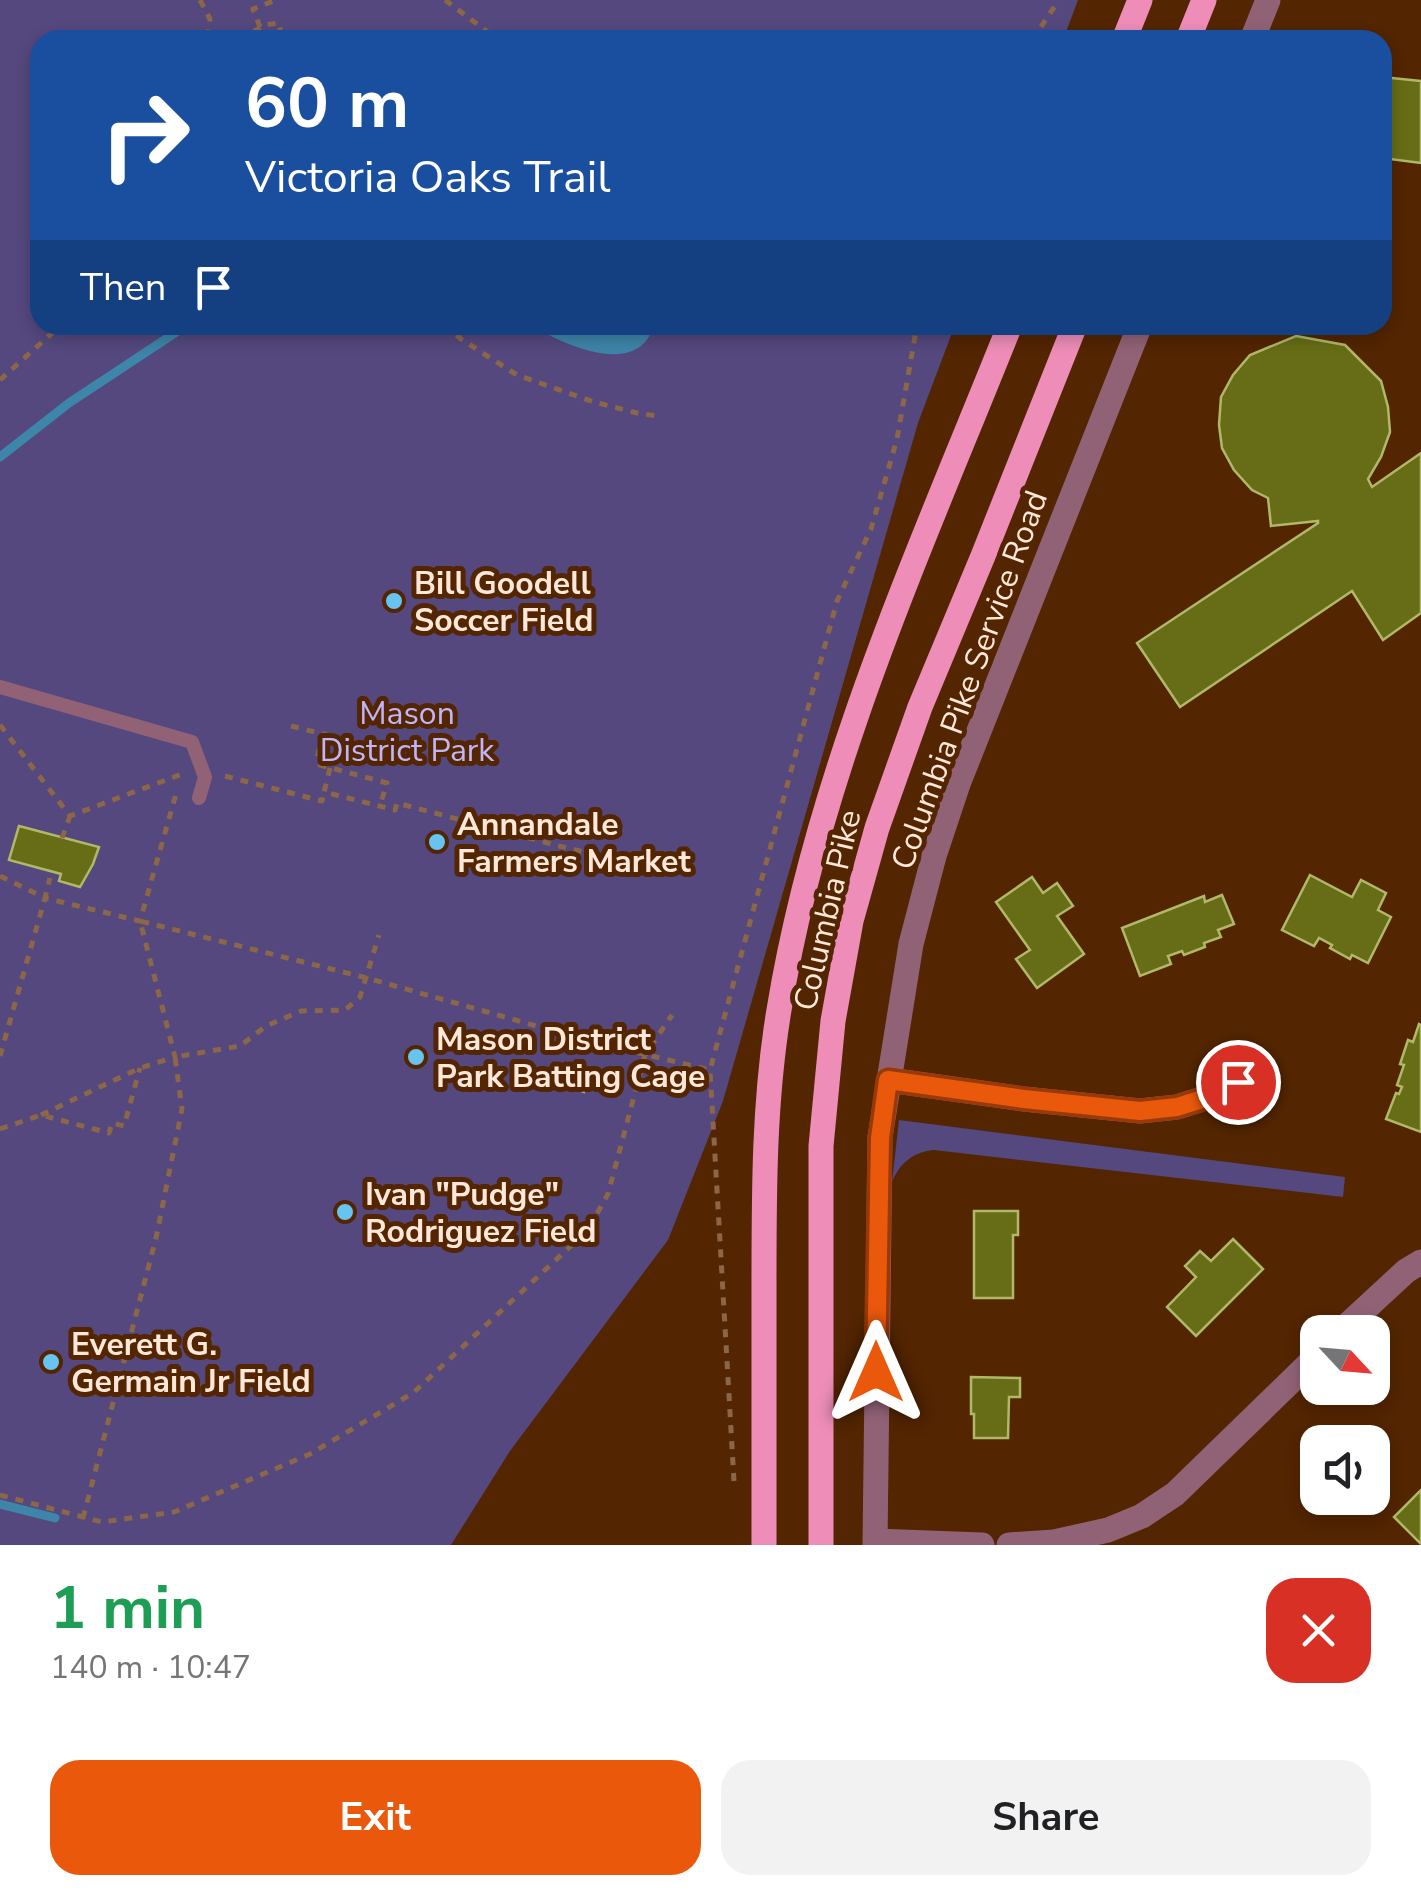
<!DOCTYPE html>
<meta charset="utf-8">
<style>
body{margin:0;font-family:"Nunito Sans",sans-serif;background:#f2f2f2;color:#202124;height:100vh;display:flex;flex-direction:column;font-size:38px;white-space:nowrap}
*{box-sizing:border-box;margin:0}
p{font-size:32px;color:#757577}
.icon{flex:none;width:55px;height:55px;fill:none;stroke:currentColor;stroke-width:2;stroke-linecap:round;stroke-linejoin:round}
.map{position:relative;height:1545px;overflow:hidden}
.panel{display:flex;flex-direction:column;background:#fff;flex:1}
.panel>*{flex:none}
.banner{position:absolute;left:30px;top:30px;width:1362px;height:305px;border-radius:30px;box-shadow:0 5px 15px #0003;background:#1a4fa0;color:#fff;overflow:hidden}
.needle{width:65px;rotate:116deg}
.tools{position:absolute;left:1300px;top:1315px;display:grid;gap:20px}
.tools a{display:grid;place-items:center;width:90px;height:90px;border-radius:20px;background:#fff;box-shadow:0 5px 15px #0003;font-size:50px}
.pin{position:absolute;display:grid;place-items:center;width:85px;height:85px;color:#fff;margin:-42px;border:5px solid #fff;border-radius:50%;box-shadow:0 2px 10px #0007}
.me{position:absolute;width:110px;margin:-55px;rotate:0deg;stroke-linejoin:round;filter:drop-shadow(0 0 8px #0008)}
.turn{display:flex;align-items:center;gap:35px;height:210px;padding:0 50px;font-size:45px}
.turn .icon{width:130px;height:130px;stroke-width:2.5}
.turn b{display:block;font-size:70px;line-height:85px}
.then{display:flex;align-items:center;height:95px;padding:0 50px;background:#0003;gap:20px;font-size:38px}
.round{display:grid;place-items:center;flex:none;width:105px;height:105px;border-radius:30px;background:#f2f2f2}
.summary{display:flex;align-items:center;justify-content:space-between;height:170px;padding:0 50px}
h1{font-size:60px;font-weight:700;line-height:75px;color:#1e9e55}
.cta{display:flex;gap:20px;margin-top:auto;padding:20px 50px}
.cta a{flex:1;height:115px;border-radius:30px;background:#ea580c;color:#fff;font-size:40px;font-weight:700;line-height:115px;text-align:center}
.cta a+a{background:#f2f2f2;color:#202124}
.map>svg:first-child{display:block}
.green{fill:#54487e}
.water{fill:#3d85a9}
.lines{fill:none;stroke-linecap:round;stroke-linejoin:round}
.stream{stroke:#3d85a9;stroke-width:9}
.building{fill:#676c16;stroke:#b1b868;stroke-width:2.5}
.path{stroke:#8c6648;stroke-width:5;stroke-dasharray:8 8;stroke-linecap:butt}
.service{stroke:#916276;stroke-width:14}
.minor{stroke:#916276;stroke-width:25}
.primary{stroke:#ed8db8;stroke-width:25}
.route-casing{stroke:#983908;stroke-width:25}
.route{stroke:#ea580c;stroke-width:18}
.poi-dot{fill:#69c3f1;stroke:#532500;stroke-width:4}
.labels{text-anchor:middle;stroke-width:10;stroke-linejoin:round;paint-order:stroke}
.poi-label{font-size:32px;font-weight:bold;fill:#ffe8da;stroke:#532500;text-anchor:start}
.street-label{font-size:32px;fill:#ffe8da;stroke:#532500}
.park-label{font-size:32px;fill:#c1b5f9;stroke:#532500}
</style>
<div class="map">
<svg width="1421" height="1545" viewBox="0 0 1421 1545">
<rect width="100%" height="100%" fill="#532500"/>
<path class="green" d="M0 0H1078L1063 40H40V325H955L918 423 723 1101 668 1240 510 1451 451 1545H0Z
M899 1120 1345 1177 1343 1197 934 1150C913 1152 900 1163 892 1182Z"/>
<path class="water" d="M531 325H654C638 380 562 344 531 325Z"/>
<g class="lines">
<path class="stream" d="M0 457 69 403 187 325
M0 1504 55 1518"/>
</g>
<path class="building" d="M1382 77 1421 81V163L1382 158Z
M1296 336 1345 345 1381 381 1388 407 1390 432 1381 457 1368 479 1372 487 1421 453V613L1383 640 1352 591 1180 707 1137 643 1318 523V521L1271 526 1268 498 1252 490 1234 470 1222 448 1219 425 1221 397 1233 375 1250 355Z
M19 826 99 847 93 864 80 887 59 881 61 874 9 860Z
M1310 875 1352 897 1361 880 1386 893 1378 910 1391 917 1368 963 1352 955 1350 959 1330 948 1332 945 1319 938 1314 946 1282 930Z
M1032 877 1043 893 1057 883 1073 906 1057 916 1084 954 1037 988 1016 959 1030 950 996 902Z
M1222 895 1234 924 1218 930 1221 937 1204 943 1205 947 1184 955 1182 951 1168 956 1171 964 1140 976 1122 928 1204 896 1205 902Z
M1419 1024 1421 1025V1132L1386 1119 1396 1093 1399 1094 1402 1087 1397 1085 1404 1065 1400 1064 1408 1040 1413 1042Z
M568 1063 591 1072 584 1092 560 1084Z
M974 1211H1018V1235H1013V1298H974Z
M1233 1239 1263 1269 1196 1336 1167 1307 1196 1277 1185 1266 1200 1251 1211 1261Z
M971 1377 1020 1378V1397H1009L1008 1438H974V1414H971Z
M1421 1490V1544L1394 1517Z"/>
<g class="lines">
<path class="path" d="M200 0 210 19 207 40
M445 0 489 33
M260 27 253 9 276 0
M240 40 264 25 279 23 282 40
M1032 40 1059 0
M444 325 461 339 517 375 594 402 637 413 657 416
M0 380 61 325
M0 725 70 816 182 774
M291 726 323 734 317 758 320 765 387 783 380 805
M323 734 427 762
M330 768 324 792 395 810 397 803 559 846 665 871
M225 776 322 801 324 793
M62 838 70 816
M0 876 45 898 50 878
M0 1056 45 898 140 921 176 794
M41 1115 140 1068 175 1057 140 921 367 978 593 1042 710 1070
M0 1129 41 1115 109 1133 112 1123 124 1126 140 1068
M734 1481 710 1070 837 601 871 529 897 439 917 325
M0 1495 102 1522 174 1512 310 1454 413 1393 588 1230 608 1194 645 1055 672 1015
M83 1518 156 1238 182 1109 175 1057 240 1046 266 1026 301 1011 345 1010 360 997 379 935"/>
<path class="service" d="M0 687 192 742 205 777 199 798"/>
<path class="minor" d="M1252 40 1268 0
M889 1080 1024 1099 1140 1111 1177 1107 1212 1096 1238 1082
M1340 1332 1406 1271 1421 1262
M875 1541 982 1545
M875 1545 880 1137 911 944 934 856 958 784 1140 325
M1009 1545 1054 1542 1108 1530 1142 1516 1175 1494 1318 1355"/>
<path class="primary" d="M1124 40 1140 0
M1188 40 1204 0
M764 1545C764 1457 764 1369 764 1281 764 1190 764 1100 779 1010 818 771 921 548 1010 325
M821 1545V1146L833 1021 851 921 877 828 920 707 983 556 1075 325"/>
</g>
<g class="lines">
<g class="route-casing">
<path id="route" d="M876 1372 880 1138 888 1080 1024 1099 1140 1111 1177 1107 1212 1096 1238 1082"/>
</g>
<use href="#route" class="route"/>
</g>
<g class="poi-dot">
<circle cx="394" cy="601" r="10"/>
<circle cx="437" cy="842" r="10"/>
<circle cx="416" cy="1057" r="10"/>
<circle cx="345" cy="1212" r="10"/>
<circle cx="51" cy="1362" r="10"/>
</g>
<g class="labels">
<g class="poi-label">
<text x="414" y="594">Bill Goodell<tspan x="414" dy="37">Soccer Field</tspan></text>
<text x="457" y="835">Annandale<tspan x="457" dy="37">Farmers Market</tspan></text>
<text x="436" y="1050">Mason District<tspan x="436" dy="37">Park Batting Cage</tspan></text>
<text x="365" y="1205">Ivan "Pudge"<tspan x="365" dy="37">Rodriguez Field</tspan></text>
<text x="71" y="1355">Everett G.<tspan x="71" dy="37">Germain Jr Field</tspan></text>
</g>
<g class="street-label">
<text transform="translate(969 680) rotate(-70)" y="11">Columbia Pike Service Road</text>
<text transform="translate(827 910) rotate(-77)" y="11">Columbia Pike</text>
</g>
<g class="park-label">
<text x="407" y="724">Mason<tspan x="407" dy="37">District Park</tspan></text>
</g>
</g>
</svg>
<div class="tools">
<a><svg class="needle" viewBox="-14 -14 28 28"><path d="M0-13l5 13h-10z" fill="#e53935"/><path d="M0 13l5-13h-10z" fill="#757577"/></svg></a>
<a><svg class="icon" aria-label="sound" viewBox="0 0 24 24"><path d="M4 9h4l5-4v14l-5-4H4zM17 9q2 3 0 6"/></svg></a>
</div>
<div class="pin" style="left:1238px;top:1082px;background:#d93025"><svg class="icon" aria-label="arrive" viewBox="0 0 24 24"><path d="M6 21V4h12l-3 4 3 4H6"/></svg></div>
<svg class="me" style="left:876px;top:1372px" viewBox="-20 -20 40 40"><path d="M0-17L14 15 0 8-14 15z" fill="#ea580c" stroke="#fff" stroke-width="4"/></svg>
<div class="banner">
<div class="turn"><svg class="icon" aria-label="right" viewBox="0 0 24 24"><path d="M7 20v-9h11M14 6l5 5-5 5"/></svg><div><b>60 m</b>Victoria Oaks Trail</div></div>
<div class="then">Then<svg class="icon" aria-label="arrive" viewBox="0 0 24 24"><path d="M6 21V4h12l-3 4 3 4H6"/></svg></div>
</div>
</div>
<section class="panel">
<div class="summary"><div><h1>1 min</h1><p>140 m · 10:47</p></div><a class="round" style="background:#d93025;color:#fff"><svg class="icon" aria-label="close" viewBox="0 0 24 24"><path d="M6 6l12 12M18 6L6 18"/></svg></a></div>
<div class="cta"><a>Exit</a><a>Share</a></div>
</section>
